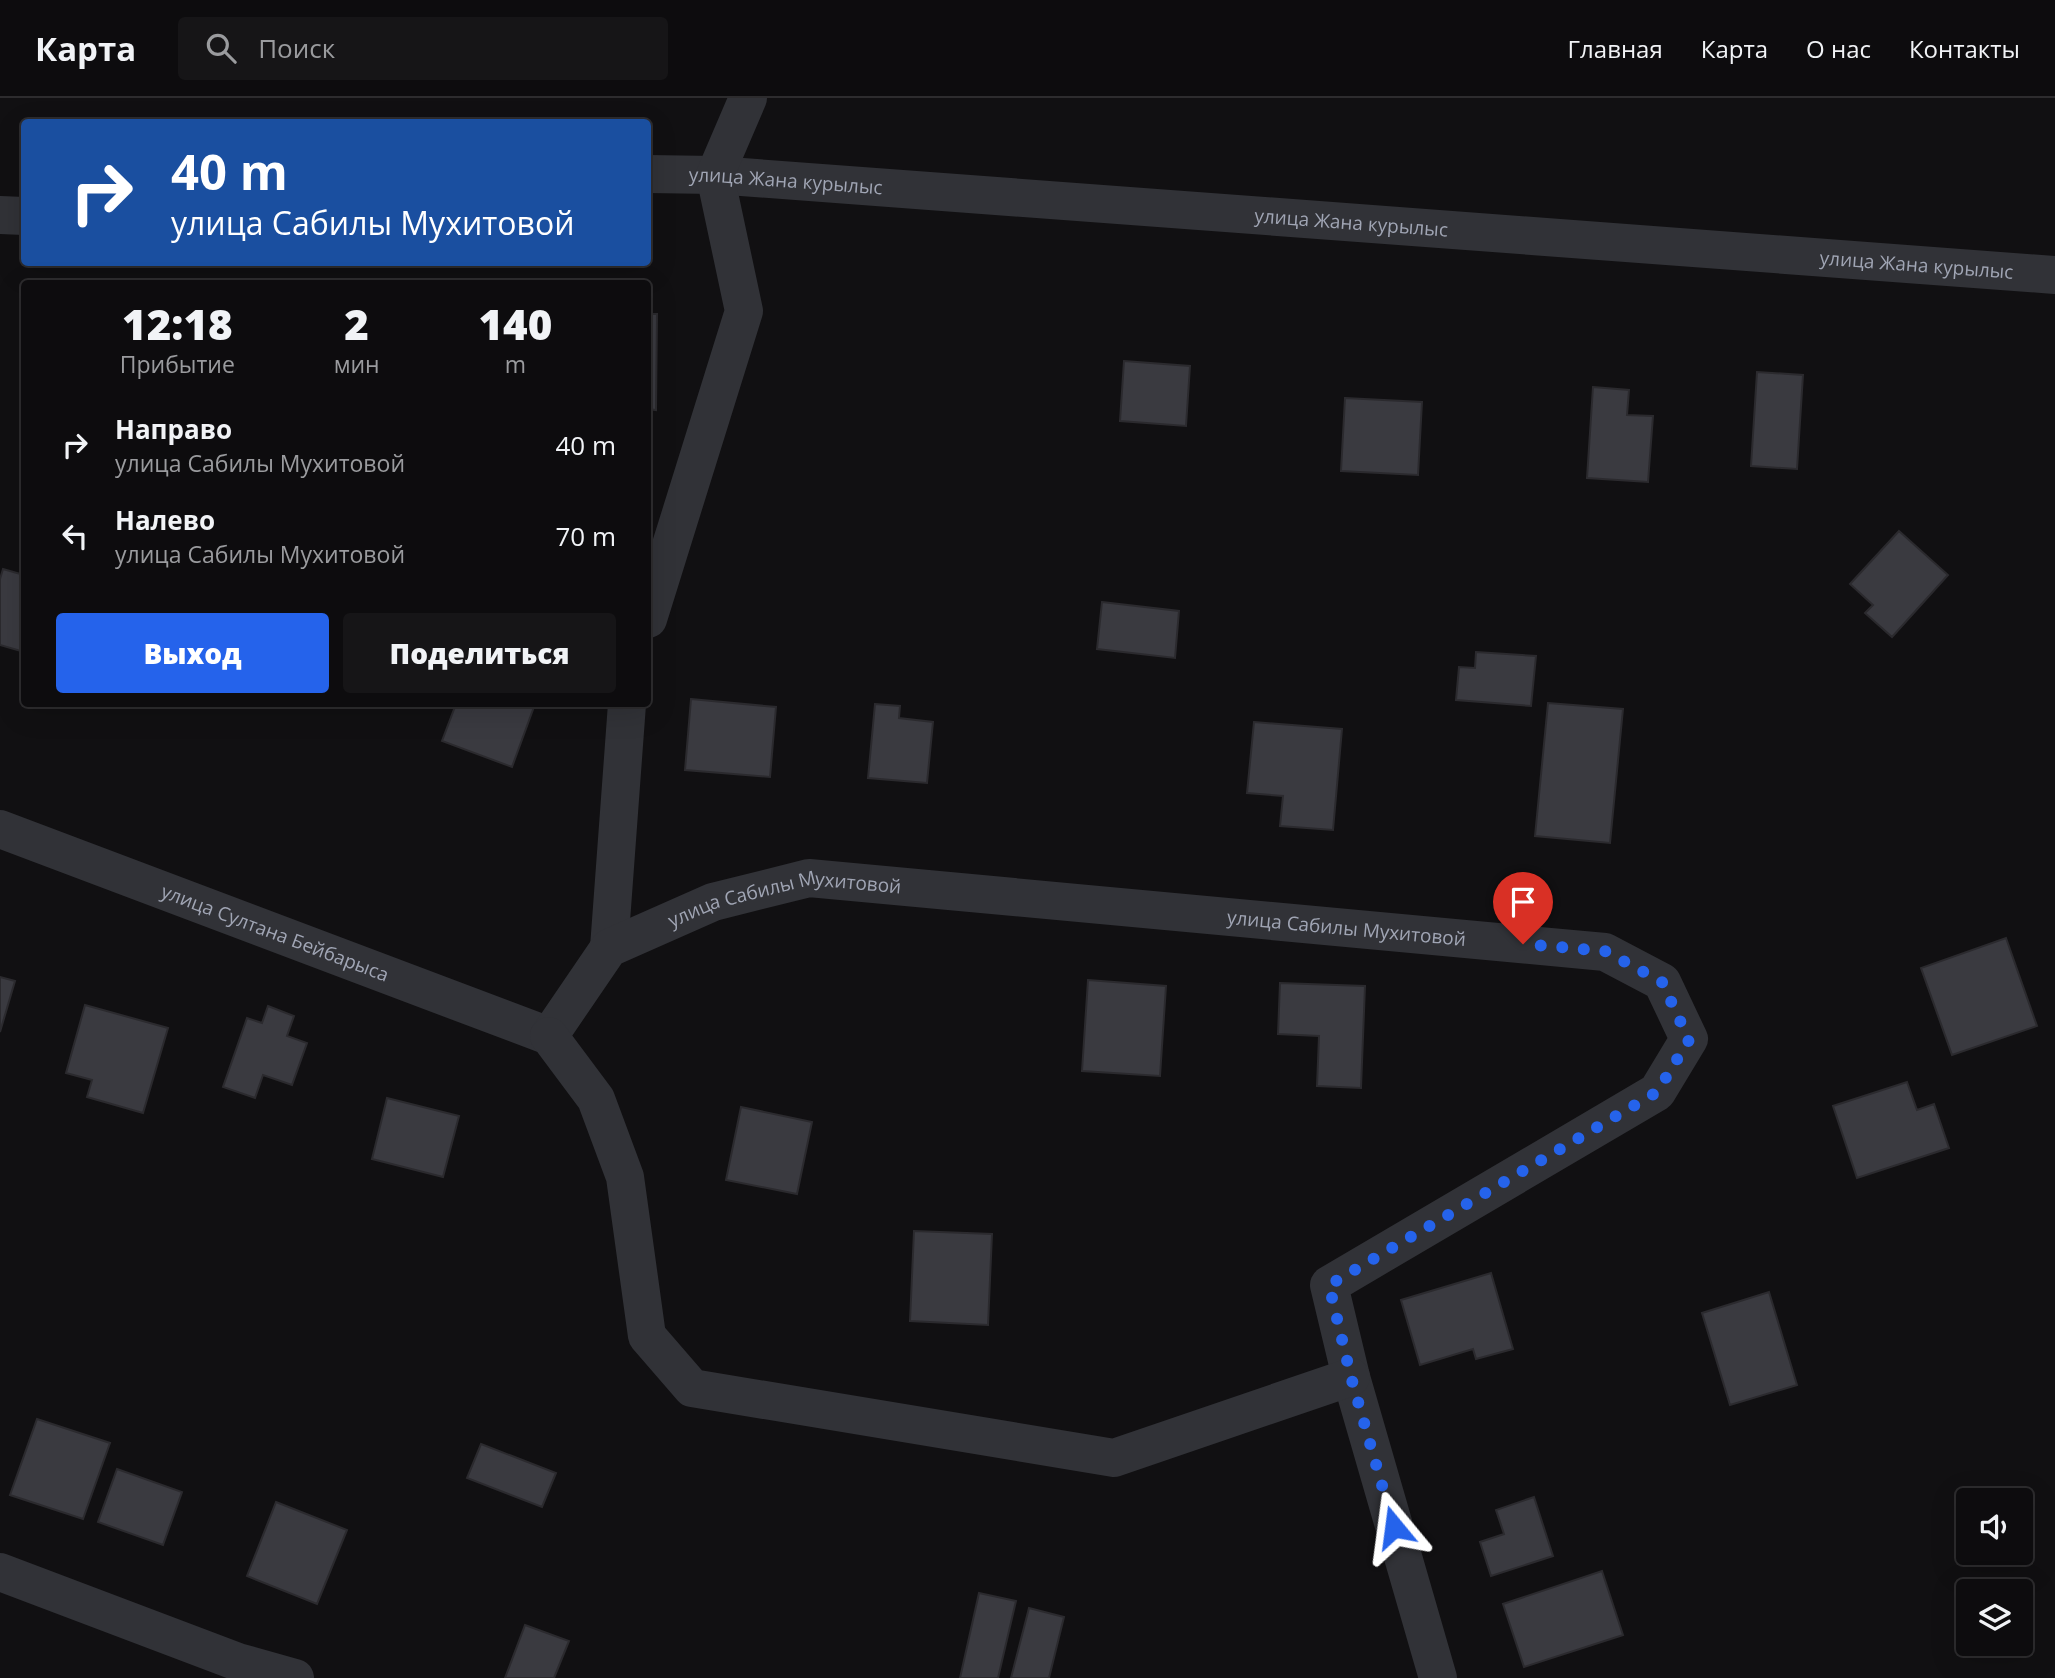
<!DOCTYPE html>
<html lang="ru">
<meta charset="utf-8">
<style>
body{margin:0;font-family:"Open Sans",sans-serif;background:#161517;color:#f1f3f6;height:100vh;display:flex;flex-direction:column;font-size:26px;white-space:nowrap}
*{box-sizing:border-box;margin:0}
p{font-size:23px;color:#9a9b9e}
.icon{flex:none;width:38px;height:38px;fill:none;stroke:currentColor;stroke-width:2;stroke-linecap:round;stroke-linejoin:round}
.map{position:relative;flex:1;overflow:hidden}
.panel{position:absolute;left:21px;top:182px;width:630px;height:427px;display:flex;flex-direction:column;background:#0d0c0e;border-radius:7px;box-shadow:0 7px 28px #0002,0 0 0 2px #2d2c2e}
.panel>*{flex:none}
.guide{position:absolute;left:21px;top:21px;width:630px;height:147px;border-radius:7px;box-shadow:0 7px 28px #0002,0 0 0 2px #2d2c2e;background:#1a4fa0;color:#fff;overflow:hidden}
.buttons{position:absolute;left:1956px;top:1390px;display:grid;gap:14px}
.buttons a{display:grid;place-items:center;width:77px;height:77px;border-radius:7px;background:#0d0c0e;box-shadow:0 7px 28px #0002,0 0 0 2px #2d2c2e;font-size:35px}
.pin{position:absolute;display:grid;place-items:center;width:60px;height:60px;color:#fff;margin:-72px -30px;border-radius:50% 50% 50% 0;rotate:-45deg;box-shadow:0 0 7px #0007}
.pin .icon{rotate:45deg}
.me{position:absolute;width:77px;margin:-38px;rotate:344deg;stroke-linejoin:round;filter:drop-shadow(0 0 5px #0008)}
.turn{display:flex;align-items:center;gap:24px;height:147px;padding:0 35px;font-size:32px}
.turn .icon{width:91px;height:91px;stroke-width:2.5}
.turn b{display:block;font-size:49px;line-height:60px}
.eta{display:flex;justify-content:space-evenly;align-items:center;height:119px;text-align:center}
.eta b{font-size:42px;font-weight:800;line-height:49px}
.primary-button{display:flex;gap:14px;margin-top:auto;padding:14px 35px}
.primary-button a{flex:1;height:80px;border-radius:7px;background:#2563eb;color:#fff;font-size:28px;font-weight:800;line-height:80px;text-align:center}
.primary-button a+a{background:#161517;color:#f1f3f6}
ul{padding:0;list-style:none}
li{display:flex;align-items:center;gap:21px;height:91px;padding:0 35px}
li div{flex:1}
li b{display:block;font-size:26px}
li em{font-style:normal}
header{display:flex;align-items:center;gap:42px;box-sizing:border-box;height:98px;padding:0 35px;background:#0d0c0e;border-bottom:2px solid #2d2c2e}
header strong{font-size:33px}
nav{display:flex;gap:38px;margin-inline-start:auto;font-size:24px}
.search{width:490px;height:63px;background:#161517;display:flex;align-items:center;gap:18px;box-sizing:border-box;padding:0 24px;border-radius:7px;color:#9a9b9e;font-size:26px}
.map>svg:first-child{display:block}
.building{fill:#3a3a40;stroke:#2b2a2e;stroke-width:2}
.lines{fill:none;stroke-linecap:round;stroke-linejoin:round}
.minor{stroke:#313237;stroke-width:38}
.route{stroke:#2563eb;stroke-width:12;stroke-dasharray:0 21.6}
.labels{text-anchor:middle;stroke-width:7;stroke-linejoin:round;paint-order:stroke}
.street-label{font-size:19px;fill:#a0a5b4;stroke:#0c0c0d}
</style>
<header>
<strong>Карта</strong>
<div class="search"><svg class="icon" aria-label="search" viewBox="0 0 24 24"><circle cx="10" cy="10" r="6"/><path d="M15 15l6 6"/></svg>Поиск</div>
<nav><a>Главная</a><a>Карта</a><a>О нас</a><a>Контакты</a></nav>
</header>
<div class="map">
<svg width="2055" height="1580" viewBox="0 0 2055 1580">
<rect width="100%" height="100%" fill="#111012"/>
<path class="building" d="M648 216H657L656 312 648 311Z
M1124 263 1190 268 1186 328 1120 323Z
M1757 274 1803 277 1797 371 1751 368Z
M1593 289 1629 292 1627 317 1653 318 1648 384 1587 380Z
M1345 300 1422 304 1418 377 1341 373Z
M1899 433 1948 477 1892 539 1865 515 1873 507 1850 486Z
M3 471 24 477V554L0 547V481Z
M1102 504 1179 513 1175 560 1097 551Z
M1476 554 1536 558 1531 608 1456 602 1459 569 1475 570Z
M691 601 776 609 770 679 685 672Z
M1548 605 1623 611 1610 745 1535 738Z
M456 606H535L512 669 442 643Z
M875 606 900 608 899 620 933 624 927 685 868 680Z
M1254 624 1342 631 1333 732 1280 728 1283 698 1247 695Z
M2006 840 2037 928 1952 957 1921 870Z
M0 879 15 883 0 934Z
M1088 882 1166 888 1160 978 1082 973Z
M1280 885 1365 888 1361 990 1317 988 1319 938 1278 936Z
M85 907 168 930 143 1015 87 999 92 982 66 975Z
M268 908 294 918 287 938 307 945 292 987 263 977 255 1000 223 989 247 920 262 925Z
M1907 984 1917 1012 1934 1006 1949 1050 1857 1080 1833 1008Z
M387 1000 459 1018 443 1079 372 1061Z
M741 1009 812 1024 797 1096 726 1082Z
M914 1133 992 1136 988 1227 910 1223Z
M1491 1175 1513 1251 1476 1261 1473 1251 1420 1267 1401 1202Z
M1769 1194 1797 1287 1730 1307 1702 1215Z
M37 1321 110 1345 83 1421 10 1397Z
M481 1346 556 1375 542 1409 467 1380Z
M117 1371 182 1394 163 1447 98 1424Z
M1534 1399 1553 1458 1491 1478 1480 1444 1504 1436 1496 1412Z
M276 1404 347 1432 317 1506 247 1478Z
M1602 1473 1623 1537 1524 1569 1503 1506Z
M979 1495 1016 1503 998 1580H960Z
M1029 1510 1064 1519 1049 1580H1011Z
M525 1527 569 1543 554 1580H505Z"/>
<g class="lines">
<g class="minor">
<path id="s1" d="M648 76 715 77 2055 177"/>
<path d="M0 117 24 118"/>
<path d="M648 521 744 213 715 77 748 0"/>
<path id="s2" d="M0 731 549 938"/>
<path d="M609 850 627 606"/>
<path id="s3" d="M549 938 609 850 713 804 809 780 1605 854 1662 884 1689 941 1657 994 1329 1187 1351 1279 1438 1580"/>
<path d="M549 938 596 1001 625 1079 647 1238 692 1290 1114 1360 1351 1279"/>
<path d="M0 1474 238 1564 295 1580"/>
</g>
</g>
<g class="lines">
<path class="route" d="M1394 1429 1351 1279 1329 1187 1657 994 1689 942 1662 884 1605 853 1523 846"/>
</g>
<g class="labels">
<g class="street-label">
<text dy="7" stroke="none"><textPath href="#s1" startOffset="138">улица Жана курылыс</textPath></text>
<text dy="7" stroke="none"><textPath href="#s1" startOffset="705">улица Жана курылыс</textPath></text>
<text dy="7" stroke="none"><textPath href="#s1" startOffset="1272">улица Жана курылыс</textPath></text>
<text dy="7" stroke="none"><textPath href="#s3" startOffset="292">улица Сабилы Мухитовой</textPath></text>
<text dy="7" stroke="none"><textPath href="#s3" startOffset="859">улица Сабилы Мухитовой</textPath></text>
<text dy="7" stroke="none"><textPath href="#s2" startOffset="294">улица Султана Бейбарыса</textPath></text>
</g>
</g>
</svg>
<div class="buttons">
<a><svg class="icon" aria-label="sound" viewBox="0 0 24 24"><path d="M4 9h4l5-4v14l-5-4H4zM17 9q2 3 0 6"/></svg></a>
<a><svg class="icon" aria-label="layers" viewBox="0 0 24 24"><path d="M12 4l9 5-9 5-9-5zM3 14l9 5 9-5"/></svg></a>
</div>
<div class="pin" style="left:1523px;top:846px;background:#d93025"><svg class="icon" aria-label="arrive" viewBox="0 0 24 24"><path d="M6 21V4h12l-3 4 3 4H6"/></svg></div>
<svg class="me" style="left:1394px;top:1429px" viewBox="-20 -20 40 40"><path d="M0-17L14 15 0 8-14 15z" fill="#2563eb" stroke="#fff" stroke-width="4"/></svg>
<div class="guide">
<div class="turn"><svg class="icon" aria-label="right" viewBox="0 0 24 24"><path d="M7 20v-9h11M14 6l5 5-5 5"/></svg><div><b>40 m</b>улица Сабилы Мухитовой</div></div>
</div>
<section class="panel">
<div class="eta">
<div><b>12:18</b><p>Прибытие</p></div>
<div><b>2</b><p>мин</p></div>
<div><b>140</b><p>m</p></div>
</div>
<ul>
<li><svg class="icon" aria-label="right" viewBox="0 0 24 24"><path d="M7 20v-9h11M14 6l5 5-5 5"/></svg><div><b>Направо</b><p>улица Сабилы Мухитовой</p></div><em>40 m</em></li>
<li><svg class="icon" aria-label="left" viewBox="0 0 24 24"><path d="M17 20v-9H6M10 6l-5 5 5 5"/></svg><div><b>Налево</b><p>улица Сабилы Мухитовой</p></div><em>70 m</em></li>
</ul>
<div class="primary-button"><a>Выход</a><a>Поделиться</a></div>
</section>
</div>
